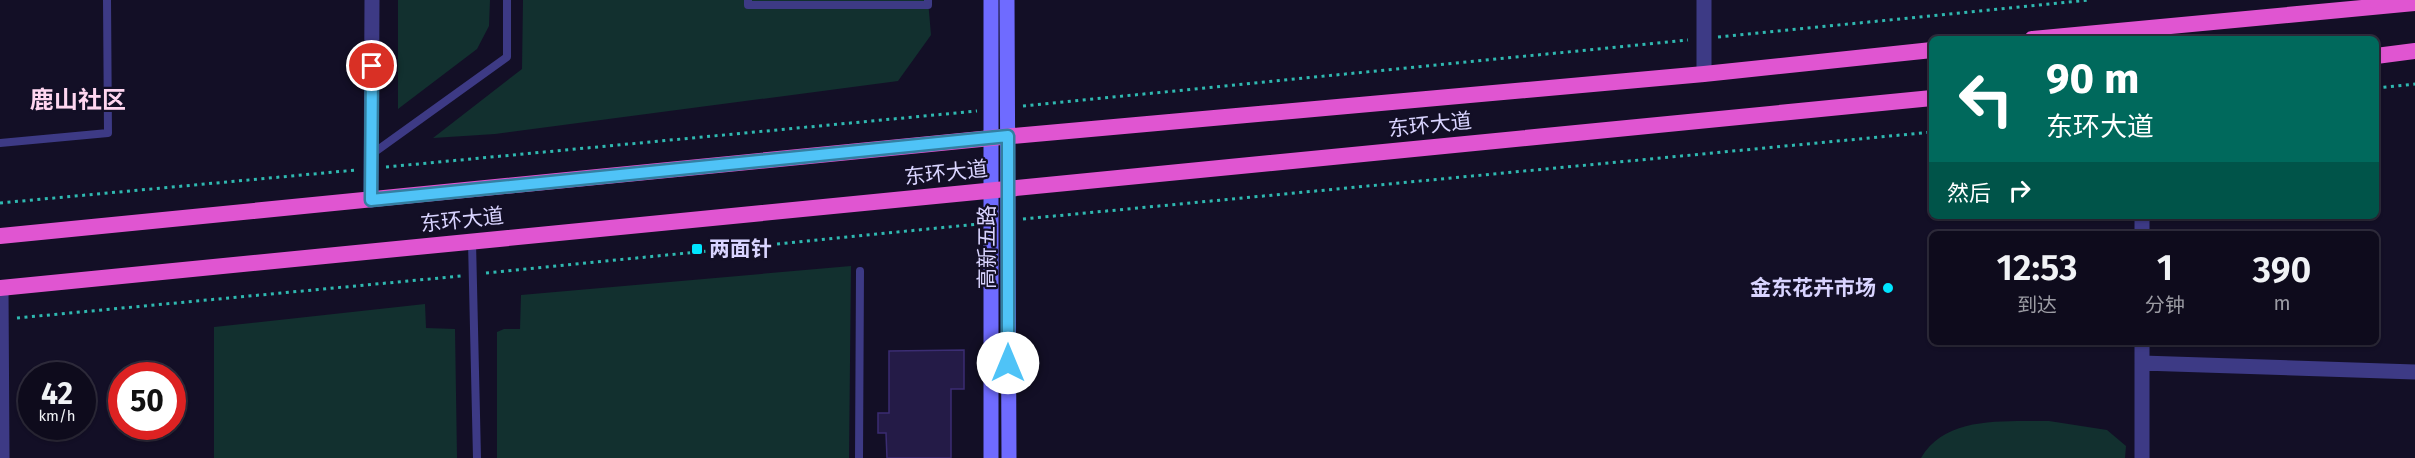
<!DOCTYPE html>
<html lang="zh">
<meta charset="utf-8">
<style>
body{margin:0;font-family:"Fira Sans","Noto Sans SC",sans-serif;background:#171425;color:#f1f3f6;height:100vh;display:flex;flex-direction:column;font-size:22px;white-space:nowrap}
*{box-sizing:border-box;margin:0}
p{font-size:20px;color:#9b9ba3}
.icon{flex:none;width:33px;height:33px;fill:none;stroke:currentColor;stroke-width:2;stroke-linecap:round;stroke-linejoin:round}
.map{position:relative;flex:1;overflow:hidden}
.drawer{position:absolute;left:1929px;top:231px;width:450px;height:114px;display:flex;flex-direction:column;background:#0e0b1c;border-radius:9px;box-shadow:0 2px 4px #0004,0 0 0 2px #2e2b3b}
.drawer>*{flex:none}
.hud{position:absolute;left:1929px;top:36px;width:450px;height:183px;border-radius:9px;box-shadow:0 2px 4px #0004,0 0 0 2px #2e2b3b;background:#00695c;color:#fff;overflow:hidden}
.speed{position:absolute;left:18px;top:362px;display:flex;gap:12px;font-size:30px;font-weight:700;text-align:center}
.speed>*{display:grid;place-content:center;width:78px;height:78px;border-radius:50%;background:#0e0b1c;box-shadow:0 2px 4px #0004,0 0 0 2px #2e2b3b;line-height:1}
.speed small{font-size:15px;font-weight:400}
.speed .limit{border:9px solid #d22;background:#fff;color:#111}
.pin{position:absolute;display:grid;place-items:center;width:51px;height:51px;color:#fff;margin:-26px;border:3px solid #fff;border-radius:50%;box-shadow:0 2px 6px #0007}
.me{position:absolute;width:66px;margin:-33px;rotate:0deg;stroke-linejoin:round;filter:drop-shadow(0 0 4px #0008)}
.turn{display:flex;align-items:center;gap:21px;height:126px;padding:0 18px;font-size:27px}
.turn .icon{width:78px;height:78px;stroke-width:2.5}
.turn b{display:block;font-size:42px;line-height:51px}
.then{display:flex;align-items:center;height:57px;padding:0 18px;background:#0003;gap:12px;font-size:22px}
.eta{display:flex;justify-content:space-evenly;align-items:center;height:102px;text-align:center}
.eta b{font-size:36px;font-weight:600;line-height:42px}
.map>svg:first-child{display:block}
.green{fill:#12302f}
.building{fill:#241b47;stroke:#3b2d73;stroke-width:1.5}
.lines{fill:none;stroke-linecap:round;stroke-linejoin:round}
.path{stroke:#2fb8b0;stroke-width:3;stroke-dasharray:3 4.5;stroke-linecap:butt}
.service{stroke:#3d3a85;stroke-width:8}
.tertiary{stroke:#3d3a85;stroke-width:15}
.secondary{stroke:#6f6bff;stroke-width:15}
.trunk{stroke:#e055d1;stroke-width:16}
.route-casing{stroke:#337fa1;stroke-width:15}
.route{stroke:#4fc3f7;stroke-width:10}
.poi-dot{fill:#00e5ff;stroke:#130f26;stroke-width:2}
.labels{text-anchor:middle;stroke-width:4.5;stroke-linejoin:round;paint-order:stroke}
.street-label{font-size:21px;fill:#d9d4ff;stroke:#130f26}
.poi-label{font-size:21px;font-weight:bold;fill:#d9d4ff;stroke:#130f26;text-anchor:start}
.quarter-label{font-size:24px;font-weight:bold;fill:#ffd6f0;stroke:#130f26}
</style>
<div class="map">
<svg width="2415" height="458" viewBox="0 0 2415 458">
<rect width="100%" height="100%" fill="#130f26"/>
<path class="green" d="M398 0H490L489 26 477 49 398 109Z
M523 0H928L931 35 898 81 495 134 433 138 522 69Z
M851 266 849 458H497V332L504 329H520L521 295Z
M425 304 426 328 455 329 457 458H214V327Z
M2049 421 2107 430 2126 446 2125 458H1921C1946 415 2006 422 2049 421Z"/>
<path class="building" d="M964 350V389H951V458H887L886 433H878V413H889V351Z"/>
<g class="lines">
<path class="path" d="M1718 37 2090 0
M2376 88 2415 84
M1023 106 1688 40
M386 167 977 111
M0 203 356 170
M1023 219 1932 132
M486 273 978 224
M17 318 461 276"/>
<path class="service" d="M748 0V5H928V0
M0 143 108 133 107 0
M372 154 507 57V0
M472 242 477 458
M859 458 860 271"/>
<path class="tertiary" d="M1704 74V0
M371 200 372 0
M2142 234V216
M1 288 2 458
M2142 342V458
M2142 363 2415 372"/>
<path class="secondary" d="M991 0V458
M1007 0 1009 458"/>
<path class="trunk" d="M2032 39 2415 3
M2376 56 2415 51
M0 236 991 138 1704 74 1932 50
M0 288 1932 98"/>
</g>
<g class="lines">
<g class="route-casing">
<path id="route" d="M372 66 371 200 1008 136V363"/>
</g>
<use href="#route" class="route"/>
</g>
<g class="poi-dot">
<rect x="691" y="243" width="12" height="12" rx="3"/>
<circle cx="1888" cy="288" r="6"/>
</g>
<g class="labels">
<g class="street-label">
<text transform="translate(1430 125) rotate(-6)" y="7">东环大道</text>
<text transform="translate(946 173) rotate(-6)" y="7">东环大道</text>
<text transform="translate(462 220) rotate(-6)" y="7">东环大道</text>
<text transform="translate(987 247) rotate(-90)" y="7">高新五路</text>
</g>
<g class="poi-label">
<text x="709" y="256">两面针</text>
<text x="1876" y="295" text-anchor="end">金东花卉市场</text>
</g>
<g class="quarter-label">
<text x="78" y="108">鹿山社区</text>
</g>
</g>
</svg>
<div class="speed"><div>42<small>km/h</small></div><div class="limit">50</div></div>
<div class="pin" style="left:372px;top:66px;background:#d93025"><svg class="icon" aria-label="arrive" viewBox="0 0 24 24"><path d="M6 21V4h12l-3 4 3 4H6"/></svg></div>
<svg class="me" style="left:1008px;top:363px" viewBox="-20 -20 40 40"><circle r="19" fill="#fff"/><path d="M0-13L10 11 0 6-10 11z" fill="#4fc3f7"/></svg>
<div class="hud">
<div class="turn"><svg class="icon" aria-label="left" viewBox="0 0 24 24"><path d="M17 20v-9H6M10 6l-5 5 5 5"/></svg><div><b>90 m</b>东环大道</div></div>
<div class="then">然后<svg class="icon" aria-label="right" viewBox="0 0 24 24"><path d="M7 20v-9h11M14 6l5 5-5 5"/></svg></div>
</div>
<section class="drawer">
<div class="eta">
<div><b>12:53</b><p>到达</p></div>
<div><b>1</b><p>分钟</p></div>
<div><b>390</b><p>m</p></div>
</div>
</section>
</div>
